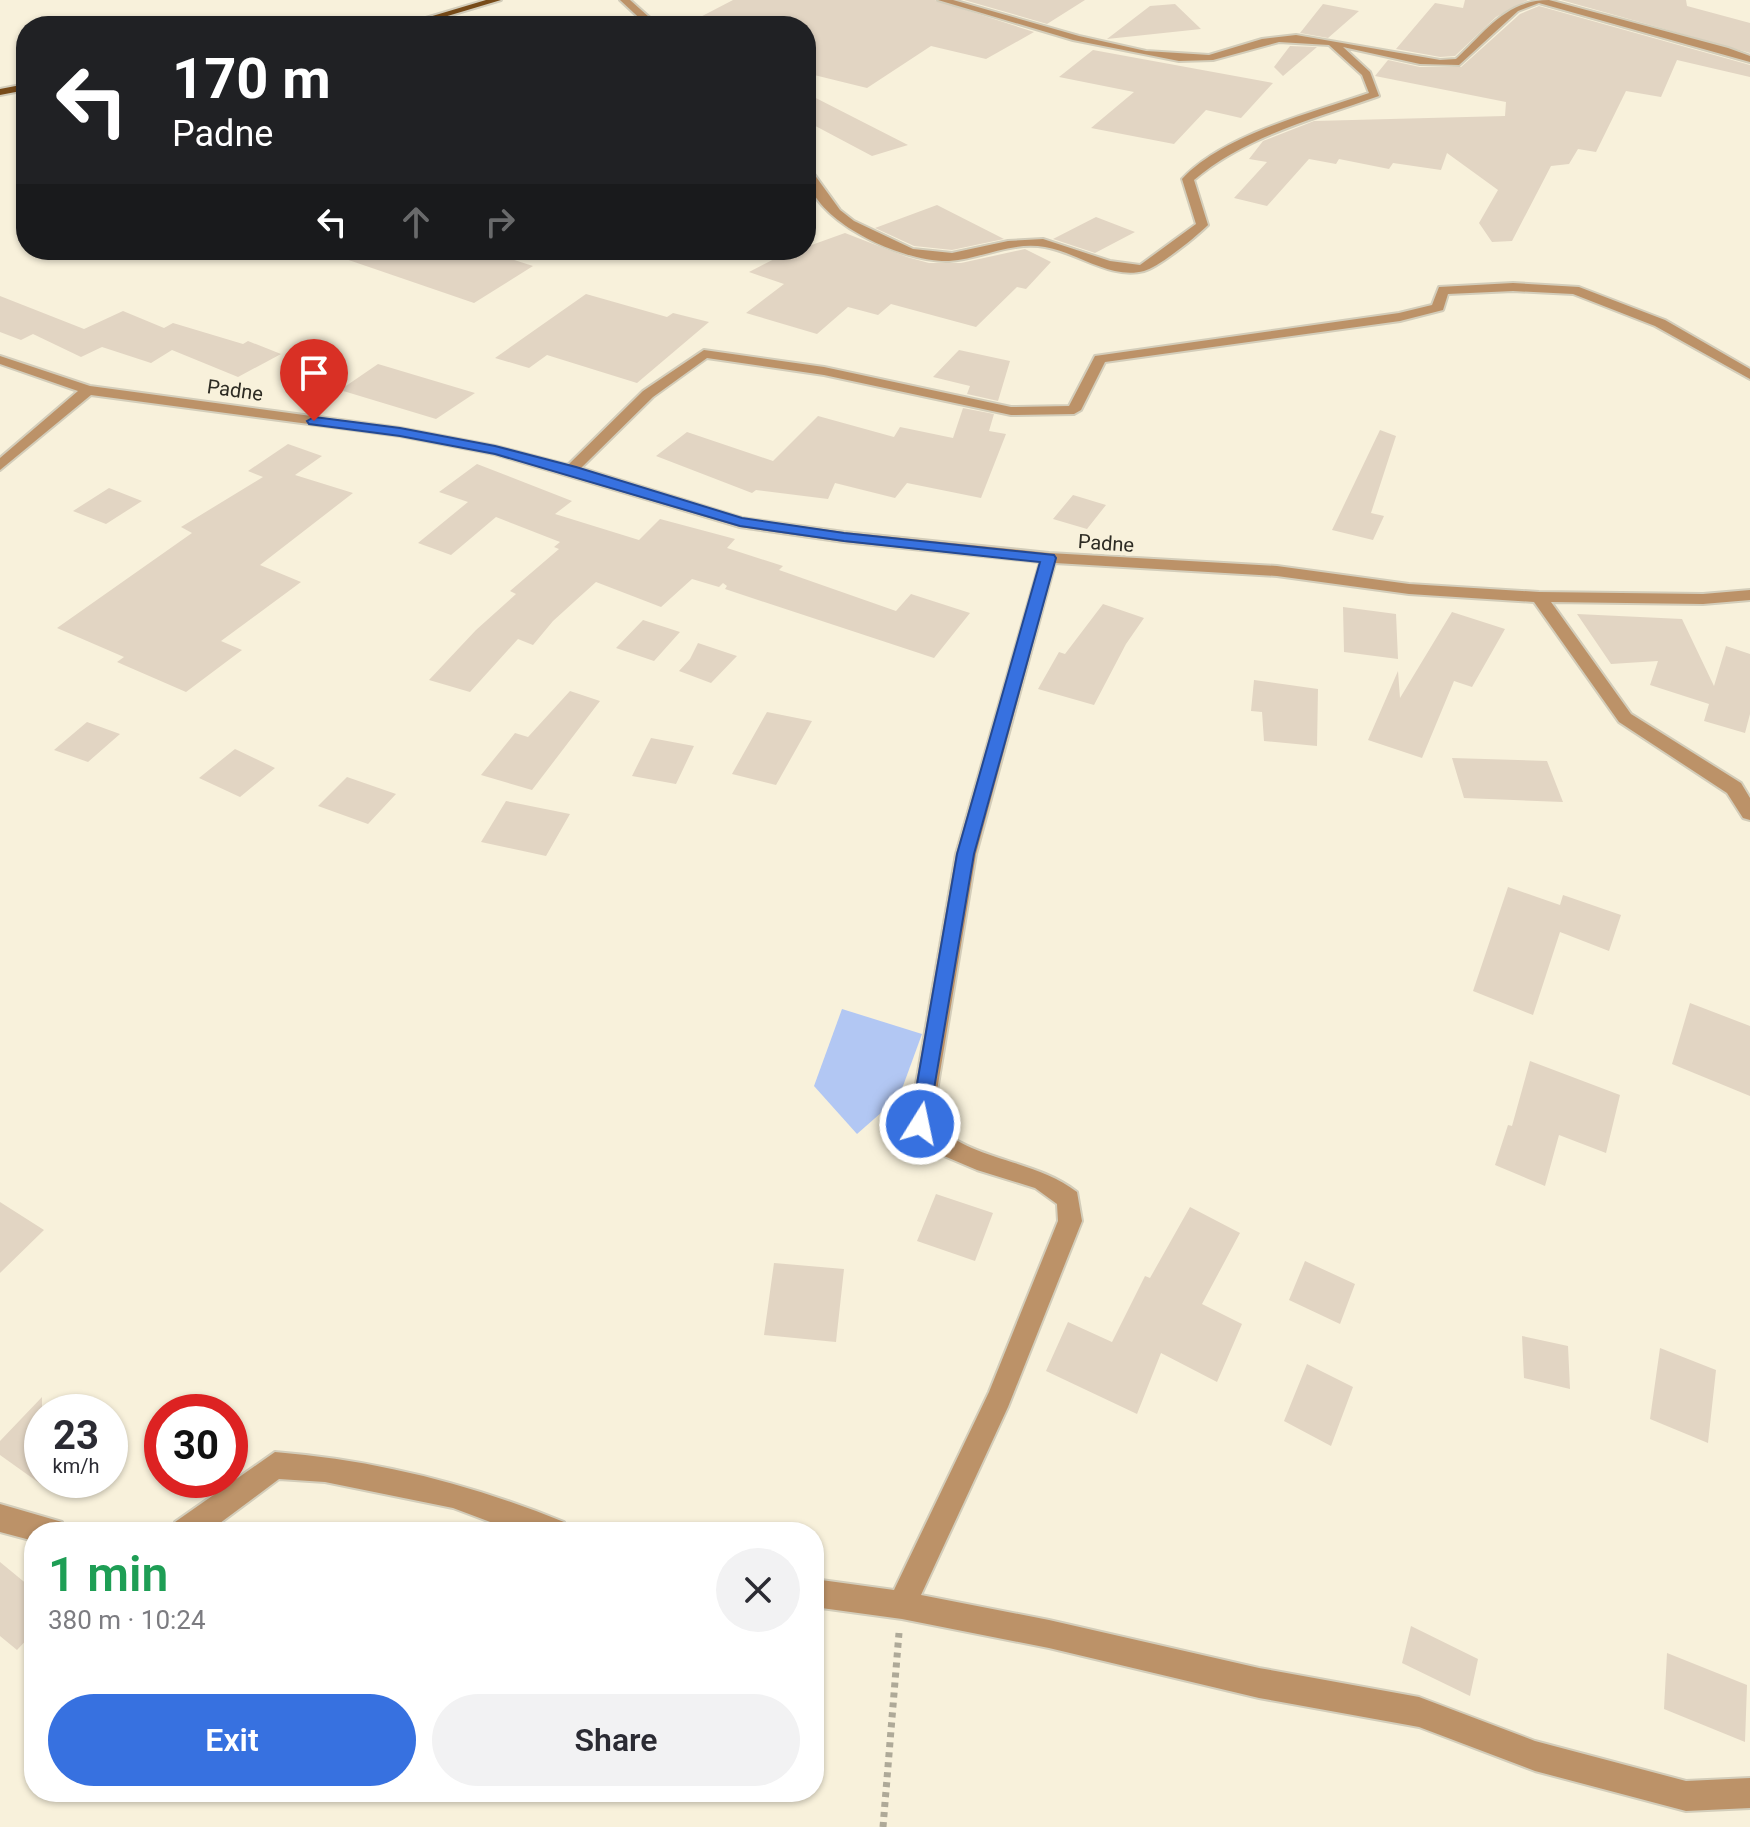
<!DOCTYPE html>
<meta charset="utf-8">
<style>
body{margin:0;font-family:Roboto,sans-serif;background:#f2f2f3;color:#2b2b33;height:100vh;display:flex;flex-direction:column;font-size:30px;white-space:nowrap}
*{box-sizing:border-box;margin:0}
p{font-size:26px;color:#7c7c81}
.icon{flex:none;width:44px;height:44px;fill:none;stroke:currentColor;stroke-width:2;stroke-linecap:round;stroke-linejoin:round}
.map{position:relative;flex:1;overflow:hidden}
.side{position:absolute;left:24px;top:1522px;width:800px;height:280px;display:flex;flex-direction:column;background:#fff;border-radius:32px;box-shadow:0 2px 6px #0004}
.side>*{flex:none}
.guide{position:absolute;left:16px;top:16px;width:800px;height:244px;border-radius:32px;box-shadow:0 2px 6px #0004;background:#202124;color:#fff;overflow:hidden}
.speed{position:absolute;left:24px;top:1394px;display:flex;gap:16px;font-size:40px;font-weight:700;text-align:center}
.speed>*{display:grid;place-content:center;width:104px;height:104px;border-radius:50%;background:#fff;box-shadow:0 2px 6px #0004;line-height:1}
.speed small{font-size:20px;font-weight:400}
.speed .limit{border:12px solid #d22;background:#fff;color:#111}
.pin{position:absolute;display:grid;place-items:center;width:68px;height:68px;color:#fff;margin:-82px -34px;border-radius:50% 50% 50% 0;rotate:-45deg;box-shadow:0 0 8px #0007}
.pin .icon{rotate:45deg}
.me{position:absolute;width:88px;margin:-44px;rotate:10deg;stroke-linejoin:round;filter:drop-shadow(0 0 6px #0008)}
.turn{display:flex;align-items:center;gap:28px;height:168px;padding:0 24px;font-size:36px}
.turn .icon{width:104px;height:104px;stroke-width:2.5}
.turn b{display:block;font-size:56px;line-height:68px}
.lanes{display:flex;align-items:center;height:76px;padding:0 24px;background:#0003;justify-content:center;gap:40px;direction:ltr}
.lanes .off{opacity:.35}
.round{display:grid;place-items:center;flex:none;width:84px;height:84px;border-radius:42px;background:#f2f2f3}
.summary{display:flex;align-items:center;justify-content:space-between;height:136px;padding:0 24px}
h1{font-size:48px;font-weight:600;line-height:60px;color:#1e9e55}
.button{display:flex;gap:16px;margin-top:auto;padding:16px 24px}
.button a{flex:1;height:92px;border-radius:48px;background:#3771e0;color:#fff;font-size:32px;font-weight:600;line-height:92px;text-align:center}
.button a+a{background:#f2f2f3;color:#2b2b33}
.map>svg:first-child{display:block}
.water{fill:#b2c7f3}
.building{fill:#e2d5c3}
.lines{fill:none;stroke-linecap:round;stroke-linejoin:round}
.minor-casing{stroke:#d3cdba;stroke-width:4}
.major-casing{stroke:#d3cdba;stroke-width:4}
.path{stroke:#aea998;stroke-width:7;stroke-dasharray:5 5;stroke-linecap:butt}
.minor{fill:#bc9268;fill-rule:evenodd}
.major{fill:#774b19;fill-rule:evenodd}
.route{fill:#3771e0;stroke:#244992;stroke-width:2}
.labels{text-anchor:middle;stroke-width:8;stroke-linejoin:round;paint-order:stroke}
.far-street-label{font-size:20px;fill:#2d2b23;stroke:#f8f1db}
</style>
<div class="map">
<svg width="1750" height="1827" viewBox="0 0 1750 1827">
<rect width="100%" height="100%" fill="#f8f1db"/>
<path class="water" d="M842 1009 922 1034 899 1097 857 1134 814 1086Z"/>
<path class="building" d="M733 0H935L1034 32 986 59 931 46 867 88 806 73V26H683Z
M964 0H1085L1047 24Z
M1465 0H1528L1496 17 1455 56 1440 57 1396 49 1435 3 1463 8Z
M1561 0H1686L1687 6 1750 23V53Z
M1175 4 1201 29 1107 39 1150 6Z
M1323 4 1359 11 1328 38 1300 33Z
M1539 6 1750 65V77L1677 60 1661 97 1626 91 1596 152 1578 149 1569 164 1551 166 1512 241 1492 242 1479 223 1498 190 1447 153 1441 170 1393 163 1389 169 1339 159 1336 164 1309 159 1267 206 1234 198 1267 162 1249 159 1263 141 1314 121 1505 116 1506 102 1375 76 1388 60 1420 67H1461L1520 14Z
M1290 46 1317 47 1283 76 1274 67Z
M1093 50 1273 83 1241 118 1206 110 1174 144 1091 128 1134 92 1059 77Z
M806 93 908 145 872 156 806 121Z
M937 205 1004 239 952 250 914 246 875 228Z
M1096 217 1135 232 1095 253 1053 239Z
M845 233 907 257 929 263H961L1025 249 1051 262 1026 289 1017 287 976 327 891 304 878 315 848 307 817 334 746 313 784 284 749 272 792 250H806V247Z
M335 250H483L533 266 474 303 334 255Z
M586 294 667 317 673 313 709 322 637 383 547 355 529 368 495 358Z
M0 296 84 329 123 311 164 328 173 323 243 344 248 341 281 354 238 377 172 350 151 363 102 347 81 357 33 334 21 340 0 332Z
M959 350 1010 361 998 401 967 394 970 386 933 377Z
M378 364 475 393 436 419 340 390Z
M963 408 994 414 989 431 1006 434 981 498 907 483 895 498 835 483 828 499 756 490 752 493 656 456 687 432 773 461 818 416 894 437 900 427 953 438Z
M1380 430 1396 436 1371 513 1384 516 1373 540 1332 530Z
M288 444 322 456 295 475 353 493 260 565 301 582 221 641 242 650 186 692 117 662 124 657 57 628 192 533 181 527 263 477 248 471Z
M477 464 572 501 555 514 639 540 660 519 735 539 727 548 783 566 779 570 896 611 911 594 970 613 934 658 725 589 727 586 723 583 719 587 692 579 661 607 596 582 553 621 533 645 518 639 470 692 429 680 476 630 516 594 510 591 559 549 554 547 560 542 496 517 451 555 418 543 468 502 439 492Z
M109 488 142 501 106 524 73 511Z
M1073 495 1106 505 1087 529 1053 519Z
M1103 604 1144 618 1126 644 1094 705 1038 689 1059 652 1065 654Z
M1343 607 1396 614 1398 659 1344 652Z
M1452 612 1505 629 1472 687 1454 681 1422 758 1368 740 1398 671 1400 698Z
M1577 614 1682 619 1714 686 1726 646 1750 654V714L1745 733 1704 721 1709 704 1650 685 1658 661 1611 664Z
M643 620 680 632 654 661 616 648Z
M698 643 737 656 711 683 679 671 690 659Z
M1254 680 1318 689 1317 746 1264 741 1262 712 1251 711Z
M570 691 600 701 532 790 481 775 515 733 528 737Z
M767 712 812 721 776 785 732 774Z
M87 722 120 734 88 762 54 750Z
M651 738 694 746 676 784 632 776Z
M235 749 275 768 240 797 199 778Z
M1452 758 1547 761 1563 802 1464 798Z
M347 777 396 794 368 824 318 806Z
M506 801 570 814 546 856 481 842Z
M1508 887 1560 905 1563 895 1621 915 1609 951 1560 932 1533 1015 1473 991Z
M1690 1003 1750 1026V1096L1672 1064Z
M1530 1061 1620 1095 1606 1153 1559 1135 1545 1186 1495 1165 1508 1125 1512 1126Z
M936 1194 993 1213 975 1261 917 1241Z
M0 1202 44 1230 0 1273Z
M1190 1207 1240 1233 1202 1304 1242 1324 1217 1382 1161 1353 1137 1414 1046 1371 1068 1322 1112 1342 1145 1276 1150 1278Z
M1305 1261 1355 1284 1340 1324 1289 1300Z
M774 1263 844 1269 836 1342 764 1335Z
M1522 1336 1568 1346 1570 1389 1524 1378Z
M1660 1348 1716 1370 1708 1443 1650 1419Z
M1307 1364 1353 1387 1331 1446 1284 1421Z
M42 1397V1485L0 1455V1441Z
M0 1562 34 1590V1632L17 1650 0 1636Z
M1411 1626 1478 1659 1470 1696 1402 1663Z
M1667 1653 1747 1685 1745 1742 1664 1709Z"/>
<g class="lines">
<g class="minor-casing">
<path id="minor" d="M620 0H630L659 26H648Z
M938 0H953L1079 36 1146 51 1209 55 1262 39 1296 35 1440 60 1456 59C1485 32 1506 0 1549 0L1728 48 1750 56V62L1539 3 1518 11 1459 65 1420 64 1343 47 1370 72 1379 96C1317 118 1245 136 1194 180L1208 225C1197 236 1159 267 1144 271 1111 280 1076 252 1045 247 1011 241 981 259 949 261 904 263 806 220 806 169L814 174 840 210 854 221 913 249 952 253 1008 241 1043 239 1110 261 1140 265 1196 224 1182 179C1224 134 1312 113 1369 93L1362 75 1329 45 1279 42 1213 60 1179 61 1073 40Z
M1513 283 1579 287 1665 320 1750 369V379L1655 326 1573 294 1513 291 1448 294 1443 310 1400 321 1105 362 1081 410 1074 414 1011 415 824 375 707 358 653 397 581 468 742 518 844 532 1049 553 1277 566 1409 584 1539 592 1703 594 1750 590V600L1703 604 1551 602 1631 714 1741 783 1750 798V820L1743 818 1727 793 1619 722 1534 602 1409 594 1277 576 1055 563 976 854 932 1121C970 1162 1034 1158 1077 1192L1082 1221 1008 1407 921 1595 1049 1620 1259 1668 1419 1697 1535 1741 1686 1781 1750 1778V1808L1686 1811 1535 1771 1419 1727 1259 1698 1049 1648 902 1619 814 1607V1579L894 1590 989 1392 1058 1221 1057 1204 1035 1188 977 1170 937 1153 924 1144 909 1124 956 854 1040 562 844 542 740 527 494 454 400 436 91 395 0 470V458L78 391 0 364V356L90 386 400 428 495 446 568 465 643 391 704 350 824 367 1011 407 1069 406 1095 356 1399 313 1432 305 1439 287Z
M275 1452C375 1460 471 1484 564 1522L568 1532H517L453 1508 325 1482 279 1479 208 1532H171L175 1522Z
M0 1504 62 1522 66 1532H34V1541L0 1532Z"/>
</g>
<g class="major-casing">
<path id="major" d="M486 0H501L414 26H399Z
M26 84V90L0 95V89Z"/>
</g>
<path class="path" d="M883 1827 899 1633"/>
<use href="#minor" class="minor"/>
<use href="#major" class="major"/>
</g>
<path class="route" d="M314 417 400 428 495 446 576 467 742 518 844 533 1054 555 1056 558 974 854 927 1130 920 1133 913 1130 910 1124 957 854 1040 562 844 541 740 526 495 454 400 436 309 424 307 421Z"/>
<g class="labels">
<g class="far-street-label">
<text transform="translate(235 390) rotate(8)" y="7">Padne</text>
<text transform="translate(1106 543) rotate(4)" y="7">Padne</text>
</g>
</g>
</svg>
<div class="speed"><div>23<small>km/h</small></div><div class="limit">30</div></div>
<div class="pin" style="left:314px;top:421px;background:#d93025"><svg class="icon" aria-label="arrive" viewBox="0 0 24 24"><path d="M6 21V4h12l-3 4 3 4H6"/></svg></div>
<svg class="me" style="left:920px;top:1124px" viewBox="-20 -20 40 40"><circle r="17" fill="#3771e0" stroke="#fff" stroke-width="3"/><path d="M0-11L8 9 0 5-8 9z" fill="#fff"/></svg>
<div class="guide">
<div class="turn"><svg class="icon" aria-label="left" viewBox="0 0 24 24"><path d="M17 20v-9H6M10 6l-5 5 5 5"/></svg><div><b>170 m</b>Padne</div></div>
<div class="lanes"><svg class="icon" aria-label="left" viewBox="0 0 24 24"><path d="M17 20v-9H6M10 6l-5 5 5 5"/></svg><svg class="icon off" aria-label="ahead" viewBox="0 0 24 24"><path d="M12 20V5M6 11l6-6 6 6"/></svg><svg class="icon off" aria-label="right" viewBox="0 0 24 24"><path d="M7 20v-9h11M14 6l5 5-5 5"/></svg></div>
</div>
<section class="side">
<div class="summary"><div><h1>1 min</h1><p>380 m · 10:24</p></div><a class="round"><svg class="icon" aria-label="close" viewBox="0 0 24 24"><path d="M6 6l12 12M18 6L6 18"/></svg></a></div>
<div class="button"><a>Exit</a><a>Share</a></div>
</section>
</div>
